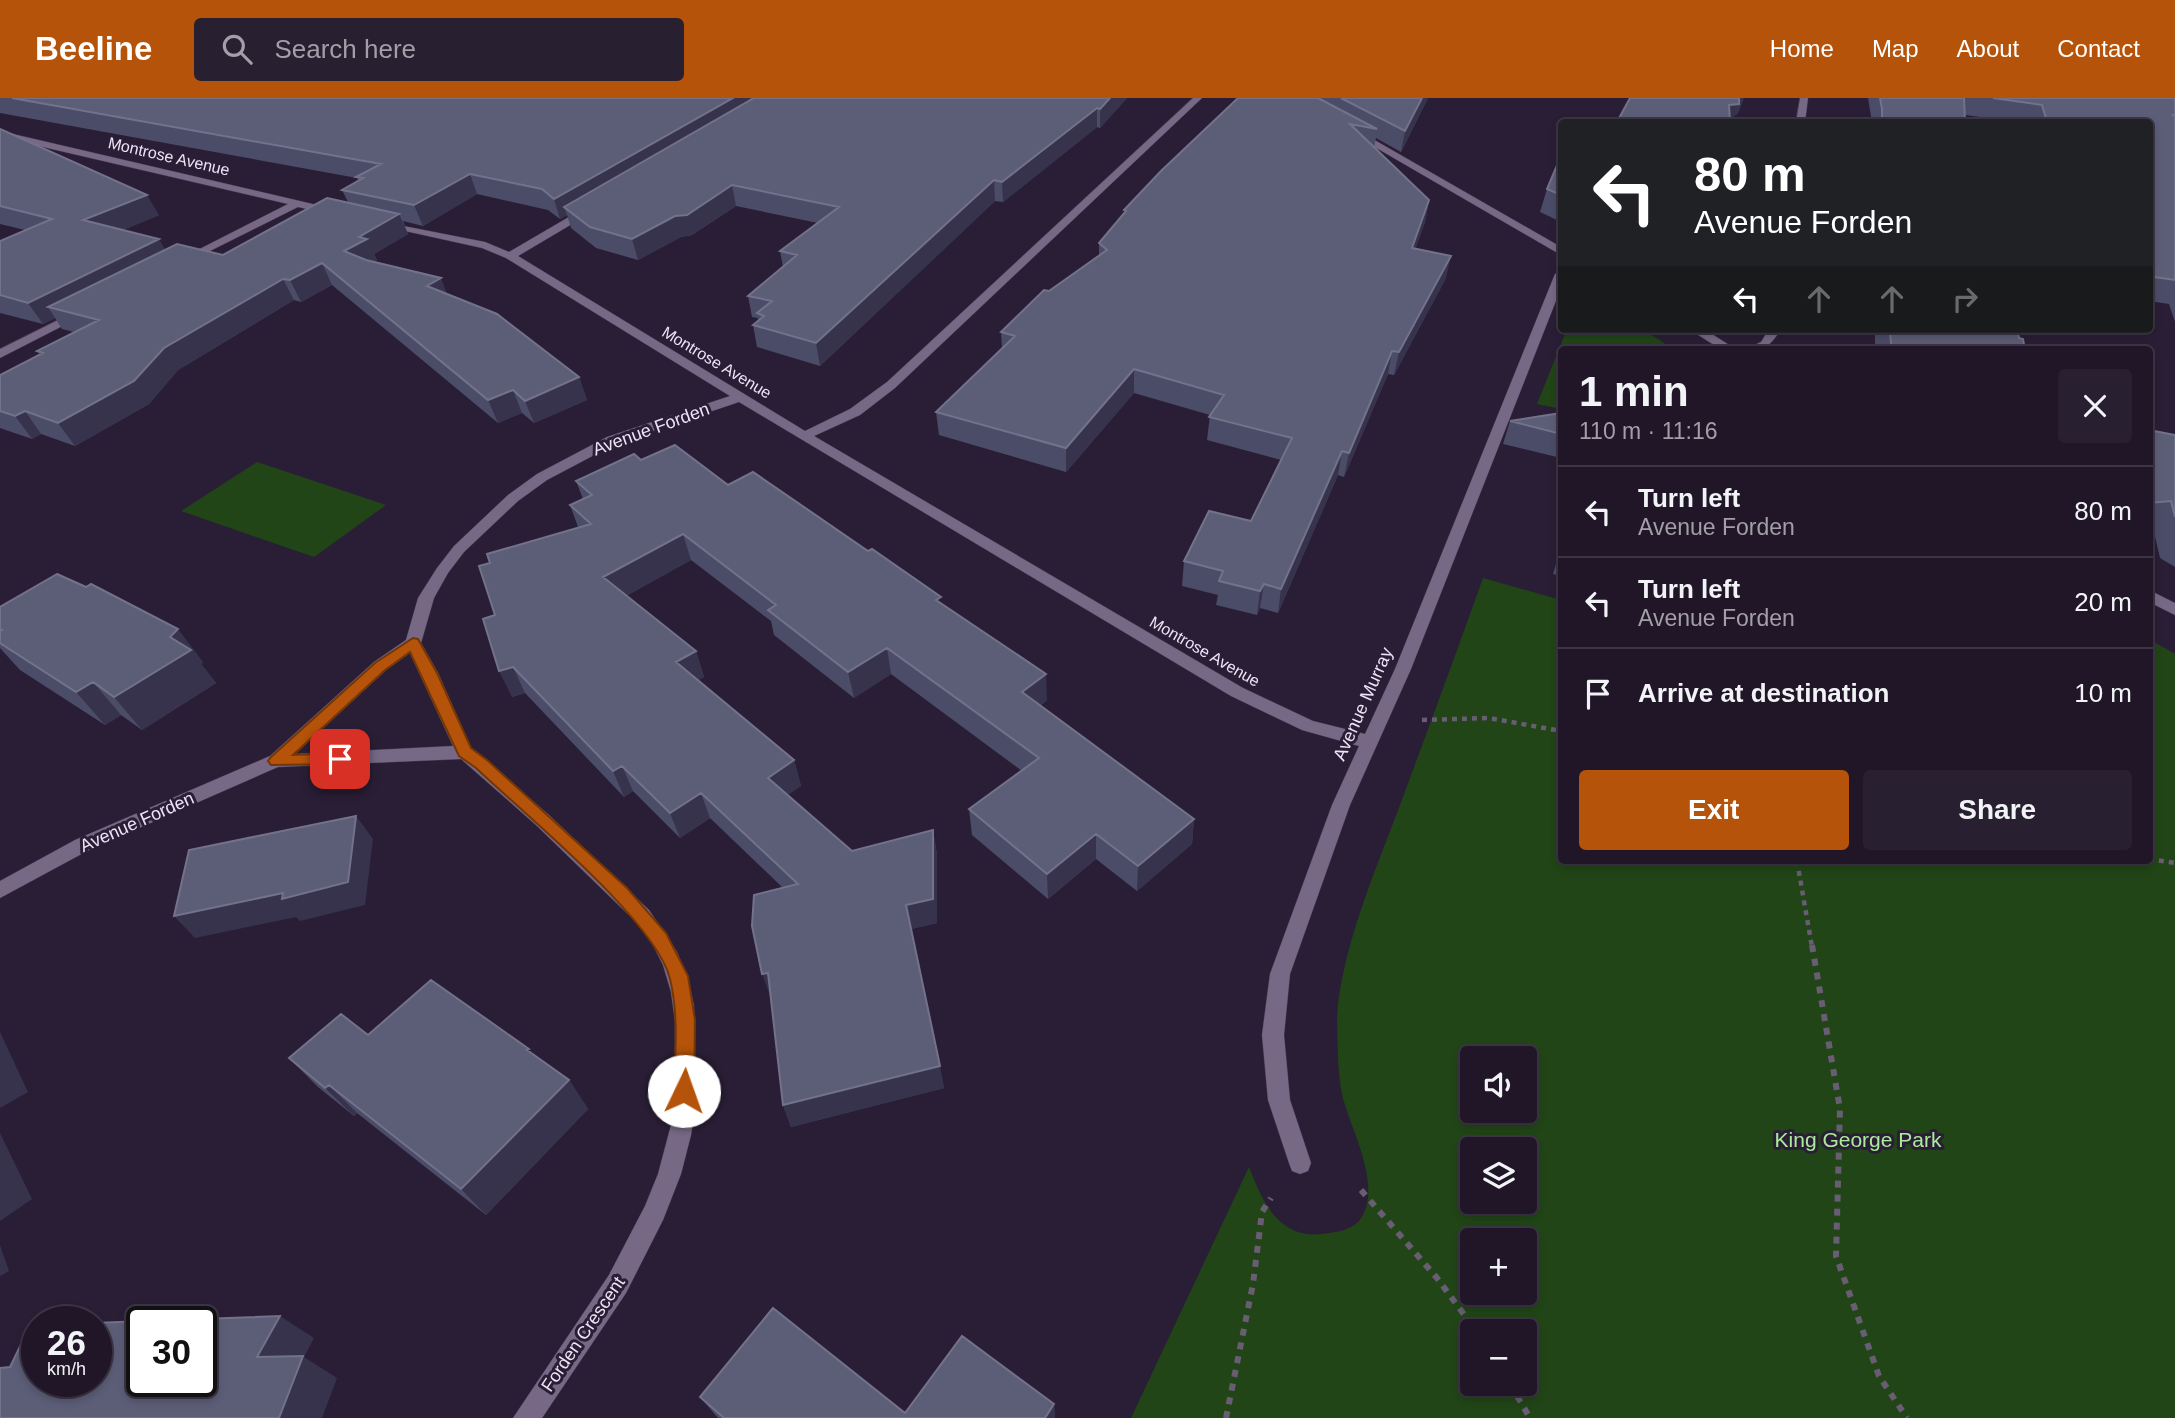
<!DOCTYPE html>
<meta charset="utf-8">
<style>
body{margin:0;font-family:Arial,sans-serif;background:#281f30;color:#f1f3f6;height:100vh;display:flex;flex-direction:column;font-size:26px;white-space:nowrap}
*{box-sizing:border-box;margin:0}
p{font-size:23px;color:#a29fa8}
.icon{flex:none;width:38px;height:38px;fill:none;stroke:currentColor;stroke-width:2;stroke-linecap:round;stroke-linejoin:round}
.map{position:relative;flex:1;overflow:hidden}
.sheet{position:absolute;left:1558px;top:248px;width:595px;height:518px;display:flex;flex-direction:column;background:#201628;border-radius:7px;box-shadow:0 4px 10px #0003,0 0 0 2px #3d3545}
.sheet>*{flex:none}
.guide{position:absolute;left:1558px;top:21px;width:595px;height:214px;border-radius:7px;box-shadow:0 4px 10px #0003,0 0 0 2px #3d3545;background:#202124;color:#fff;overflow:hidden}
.buttons{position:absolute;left:1460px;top:948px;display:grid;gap:14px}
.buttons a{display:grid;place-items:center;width:77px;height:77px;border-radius:7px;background:#201628;box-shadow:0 4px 10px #0003,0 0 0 2px #3d3545;font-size:35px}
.speed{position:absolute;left:21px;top:1208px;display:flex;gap:14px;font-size:35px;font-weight:700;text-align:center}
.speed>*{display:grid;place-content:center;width:91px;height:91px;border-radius:50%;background:#201628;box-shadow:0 4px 10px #0003,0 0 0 2px #3d3545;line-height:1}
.speed small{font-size:18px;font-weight:400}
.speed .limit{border:4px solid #111;border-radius:10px;background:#fff;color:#111}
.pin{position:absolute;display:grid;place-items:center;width:60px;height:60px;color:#fff;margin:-30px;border-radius:14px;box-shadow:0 4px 10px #0006}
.me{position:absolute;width:77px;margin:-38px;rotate:3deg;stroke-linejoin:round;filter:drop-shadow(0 0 5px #0008)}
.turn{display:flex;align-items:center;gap:24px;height:147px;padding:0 21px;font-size:32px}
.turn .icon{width:91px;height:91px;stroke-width:2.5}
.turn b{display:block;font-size:49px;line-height:60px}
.lanes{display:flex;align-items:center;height:66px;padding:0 21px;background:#0003;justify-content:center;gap:35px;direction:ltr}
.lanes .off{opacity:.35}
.round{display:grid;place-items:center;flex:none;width:74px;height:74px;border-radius:7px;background:#281f30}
.headline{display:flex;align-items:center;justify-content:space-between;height:119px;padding:0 21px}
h1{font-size:42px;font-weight:700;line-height:52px}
.action{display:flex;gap:14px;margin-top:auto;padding:14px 21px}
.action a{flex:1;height:80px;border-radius:7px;background:#b45309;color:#fff;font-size:28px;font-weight:700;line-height:80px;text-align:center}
.action a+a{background:#281f30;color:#f1f3f6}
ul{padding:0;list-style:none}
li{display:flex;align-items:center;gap:21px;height:91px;padding:0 21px;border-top:2px solid #3d3545}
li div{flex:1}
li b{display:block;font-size:26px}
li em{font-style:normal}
header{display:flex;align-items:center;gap:42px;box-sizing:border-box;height:98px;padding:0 35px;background:#b45309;color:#fff}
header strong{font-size:33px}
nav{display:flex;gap:38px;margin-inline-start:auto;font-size:24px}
.search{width:490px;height:63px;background:#281f30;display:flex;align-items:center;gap:18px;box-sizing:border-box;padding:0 24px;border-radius:7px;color:#a29fa8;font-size:26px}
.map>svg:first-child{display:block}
.green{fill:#214517;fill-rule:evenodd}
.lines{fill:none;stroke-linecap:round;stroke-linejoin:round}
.minor-casing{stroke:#43384d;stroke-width:1}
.path-far1{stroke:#685d73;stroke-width:4.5;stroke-dasharray:5 5;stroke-linecap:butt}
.path{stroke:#685d73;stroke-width:6;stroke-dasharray:7 7;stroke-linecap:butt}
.minor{fill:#776986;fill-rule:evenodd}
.wall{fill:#4b4c68}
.shaded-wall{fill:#37334d}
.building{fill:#5c5d77;stroke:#73728b;stroke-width:2}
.route{fill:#b45309;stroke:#753606;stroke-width:2}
.labels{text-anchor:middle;stroke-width:6;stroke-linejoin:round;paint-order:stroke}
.far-street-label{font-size:16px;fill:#ece4f5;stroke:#2a1e36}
.street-label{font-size:18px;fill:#ece4f5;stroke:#2a1e36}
.near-park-label{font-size:21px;fill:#abe99b;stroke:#2a1e36}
</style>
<header>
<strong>Beeline</strong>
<div class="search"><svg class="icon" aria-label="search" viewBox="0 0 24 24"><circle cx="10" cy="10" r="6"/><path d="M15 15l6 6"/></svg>Search here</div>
<nav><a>Home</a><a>Map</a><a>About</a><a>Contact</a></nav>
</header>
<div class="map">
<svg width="2175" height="1320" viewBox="0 0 2175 1320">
<rect width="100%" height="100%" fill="#2a1e36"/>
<path class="green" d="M1567 231H1642L1663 244 1668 252H1561V311L1537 306Z
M257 364 386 407 314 459 181 413Z
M1483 480 1561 502V763H2149V541L2175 556V1320H1131L1249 1069C1264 1108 1281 1144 1329 1135 1339 1134 1351 1131 1358 1124 1384 1095 1354 1037 1345 1007 1340 992 1339 975 1338 960 1338 943 1336 924 1338 907 1346 838 1379 764 1403 699 1430 626 1457 553 1483 480ZM1472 961H1524V1013H1472ZM1472 1052H1524V1104H1472ZM1472 1143H1524V1195H1472ZM1472 1234H1524V1286H1472Z"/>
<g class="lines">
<g class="minor-casing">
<path id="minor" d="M1193 0H1202L895 290 860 317 814 338 1243 590 1313 623 1365 636 1395 571 1555 176 1561 173V190L1411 571 1350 707 1290 876 1284 937 1290 1002 1311 1065 1308 1073 1300 1076 1292 1073 1289 1065 1268 1002 1262 937 1270 876 1332 707 1359 648 1302 632 1231 598 739 304 617 345 547 382 518 403 464 454 448 475 434 500 421 545 438 575 471 650 549 717 649 812 677 854 688 881 694 908 696 1006 691 1037 681 1076 663 1122 626 1195 542 1320H513L609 1177 645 1108 658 1076 671 1027 675 984V923L671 894 663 867 653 847 635 823 536 727 461 661 278 669 89 752 0 800V783L75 742 270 658 374 564 406 542 418 500 437 470 454 448 508 397 537 376 607 339 730 298 506 160 482 150 378 127V123L485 144 509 154 586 109H594V113L518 158 805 333 850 311 887 284ZM410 555 453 648 295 656 386 572Z
M1800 0H1808L1805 24H1796Z
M1357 32 1561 149V157L1354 37 1352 35Z
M0 33 334 111 339 114 334 117 298 109 184 166 180 165V161L288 106 0 39Z
M80 211 86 215 84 217 0 260V251Z
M1689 231H1704L1737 252H1722Z
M1769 231H1781C1770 249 1765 252 1744 252L1761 244Z
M2149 492 2175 505V517L2149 504Z"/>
</g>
<path class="path-far1" d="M1422 622 1489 620 1561 633
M2149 761 2175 765
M1797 763 1812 849"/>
<path class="path" d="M1812 847 1840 1011 1836 1158 1879 1278 1907 1320
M1361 1092 1437 1180 1477 1234
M1510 1286 1530 1320
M1226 1320 1253 1186 1262 1114 1271 1100"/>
<use href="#minor" class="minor"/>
</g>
<path class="wall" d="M0 0H1127L1100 30 1097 29 1003 104 995 103 820 268 757 249 753 227 758 222V220L752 219 748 198 783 169 780 153 818 125 736 108 692 137 681 139 638 162 596 150 571 130 567 117 560 121 548 112 477 96 423 128 403 123 408 136 374 156 377 162 373 164 447 196 579 279 587 302 534 325 522 315 498 325 332 187 301 204 294 202 178 272 149 306 75 348 41 336 32 341 0 330V277L40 257 37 253 74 234 62 231 55 220 43 226 0 215V143L25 132 0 126V31L159 117 123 132 165 152 223 157 348 104 342 92 358 83 357 80 0 15Z
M1238 0H1428L1401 54 1376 40 1374 50 1429 102 1425 124 1415 151 1446 180 1394 277 1388 276 1344 379 1338 377 1278 515 1260 510 1257 517 1216 507 1218 497 1182 488 1184 463 1251 423 1281 362 1207 342 1210 317 1134 295 1066 374 939 337 936 314 1002 251 1001 234 1049 193 1099 157V145L1124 115V112Z
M1868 0H2175V224L2169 206 2149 203V24H2017L1965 17V24H1872Z
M1561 58V124L1540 114 1547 91Z
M1875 231H2017L2019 240 2025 252H1875Z
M1561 315V360L1503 346 1510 323Z
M2149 332 2175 337V469L2160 460 2152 426 2149 427Z
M641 362 728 387 942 506 1047 602 1040 608 1194 721 1192 746 1137 793 1096 761 1048 801 972 737 969 711 1022 673 891 576 854 600 774 537 771 523 691 462 626 498 696 553 704 579 698 582 794 662 801 688 787 697 852 753 933 732 937 757V825L911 831 944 990 791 1029 783 1007V790L710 720 680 740 633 693 624 699 525 595 512 599 495 517 490 465 578 429 570 407 583 401 576 383Z
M1561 450V478L1553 476Z
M0 509 203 564 201 566 216 585 142 632 121 617 105 627 20 572 0 550Z
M368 937 533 957 569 982 588 1011 486 1117 357 1015 354 1018 318 989 289 960Z
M700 1299 905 1315 1054 1306 1055 1320H718Z"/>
<path class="shaded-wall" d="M733 0H750L752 10 564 109 567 117 560 121 554 101Z
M1110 0H1127L1100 30V11Z
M1422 0H1428L1401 54 1405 33Z
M1738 0H1744L1738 16 1734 18 1732 24H1723L1729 7Z
M1097 10V29L1003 104 1002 84Z
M470 76 477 96 423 128 414 107Z
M994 82 995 103 820 268 816 245Z
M732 87 736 108 692 137 681 139 638 162 632 141Z
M147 97 159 117 96 143 83 122Z
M1429 102 1425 124 1408 172 1412 150Z
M399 116 408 136 374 156 377 162 354 175 344 153 359 139Z
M159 141 171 162 48 209 55 220 43 226 28 205Z
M1451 158 1446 180 1394 277 1399 254Z
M322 165 332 187 301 204 290 182Z
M441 180 449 201 427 188Z
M283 181 294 202 178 272 149 306 75 348 58 325 164 250Z
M1392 253 1388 276 1344 379 1349 355Z
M1134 271V295L1066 374V350Z
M579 279 587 302 534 325 525 303Z
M513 292 522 315 498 325 488 302Z
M25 313 41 336 32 341 15 318Z
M1342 353 1338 377 1278 515 1281 491Z
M683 436 691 462 613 505 603 479Z
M1264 486 1260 510 1257 517 1260 493Z
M178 531 203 564 201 566 216 585 142 632 114 599Z
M887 550 891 576 854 600 848 574Z
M696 553 704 579 685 590 676 564Z
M513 569 525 595 512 599 499 573Z
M1046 576 1047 602 1024 620 1022 594Z
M93 584 121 617 105 627 76 594Z
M794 662 801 688 775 705 768 680Z
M622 668 633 693 624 699 613 673Z
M701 695 710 720 680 740 670 715Z
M356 718 373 741 365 807 300 823 296 819 195 840 174 818Z
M1194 721 1192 746 1137 793 1138 768Z
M933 732 937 757V825L911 831 906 807Z
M1096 736V761L1048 801 1047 776Z
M768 875 771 900 762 876Z
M0 934 28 994 0 1010Z
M940 968 944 990 791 1029 783 1007Z
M569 982 588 1011 486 1117 461 1091Z
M329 987 357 1015 354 1018 325 990Z
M0 1035 32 1101 0 1123Z
M0 1147 9 1173 0 1178Z
M280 1218 314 1240 304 1259 337 1280 322 1320H279L257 1259Z
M1054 1306 1055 1320H1045Z"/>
<path class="building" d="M12 0H733L554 101 542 91 470 76 414 107 342 92 363 80 356 79 381 66Z
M754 0H1110L1100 11 1097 10 1002 84 994 82 816 245 753 227 764 218 757 215 772 203 748 198 797 157 780 153 839 109 732 87 687 117 675 118 632 141 590 129 564 109Z
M1238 0H1318L1377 31 1350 26 1429 102 1412 150 1451 158 1399 254 1392 253 1349 355 1342 353 1281 491 1264 486 1260 493 1219 483 1223 473 1184 463 1209 413 1251 423 1292 340 1209 319 1224 297 1134 271 1066 350 936 314 1015 238 1001 234 1044 192 1049 193 1107 152 1099 145 1126 113 1124 112 1161 73Z
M1341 0H1422L1405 33Z
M1630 0H1739V6L1729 7 1730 24H1617Z
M1880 0H1964L1965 24H1882V11Z
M1993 0H2175V17H2173L2175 19V182L2155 179 2149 162V24H2047L2042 7Z
M0 31 147 97 83 122 159 141 28 205 0 197V143L52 121 0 108Z
M1561 58V97L1547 91Z
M327 100 399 116 359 139 367 141 344 153 366 162 441 180 427 188 497 216 579 279 525 303 513 292 488 302 322 165 290 182 283 181 164 250 134 283 58 325 25 313 15 318 0 313V277L43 255 37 253 99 222 48 209 177 146 223 157Z
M1888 231H2017L2019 240 2023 241 2025 252H1892L1890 236Z
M1561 315V336L1510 323Z
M2149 332 2175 337V419L2171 403 2149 405Z
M675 347 728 387 753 374 868 453 872 451 941 499 936 502 1046 576 1022 594 1194 721 1138 768 1096 736 1047 776 969 711 1039 660 887 550 848 574 768 512 776 507 683 436 603 479 696 553 676 564 794 662 768 680 852 753 933 732V801L906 807 940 968 783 1007 768 875 762 876 752 828 754 797 798 786 701 695 670 715 622 668 613 673 513 569 499 573 483 521 495 517 479 468 490 465 487 456 591 426 570 407 592 397 576 383 634 356 641 362Z
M57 476 86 489 91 486 178 531 170 539 191 552 114 599 93 584 76 594 0 545V533L2 532 0 531V509Z
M356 718 348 784 282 801 283 795 174 818 189 752Z
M431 882 529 951 527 952 569 982 461 1091 329 987 325 990 289 960 341 916 368 937Z
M773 1210 905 1315 962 1238 1054 1306 1045 1320H724L700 1299Z
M280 1218 257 1259 303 1258 279 1320H0V1270L10 1269 30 1228H37V1283H96V1225L142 1223V1283H201V1223H145Z"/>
<path class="route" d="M413 540 418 541 437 575 471 650 487 662 627 790 666 835 688 878 695 922 694 993 691 1000 684 1002 677 1000 674 993C675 956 679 918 670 881 657 824 522 714 476 670L459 658 410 554 385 572 293 657 340 655 348 661 346 666 271 667 268 663 271 659 375 565Z"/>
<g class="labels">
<g class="far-street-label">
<text transform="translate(169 58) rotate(13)" y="6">Montrose Avenue</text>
<text transform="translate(717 264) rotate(31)" y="6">Montrose Avenue</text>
<text transform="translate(1205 553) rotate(30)" y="6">Montrose Avenue</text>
</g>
<g class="street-label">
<text transform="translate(651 331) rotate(-20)" y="6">Avenue Forden</text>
<text transform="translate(1363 606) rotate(-66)" y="6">Avenue Murray</text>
<text transform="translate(137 724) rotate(-24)" y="6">Avenue Forden</text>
<text transform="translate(583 1236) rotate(-56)" y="6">Forden Crescent</text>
</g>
<g class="near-park-label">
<text x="1858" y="1049">King George Park</text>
</g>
</g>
</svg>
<div class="buttons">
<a><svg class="icon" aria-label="sound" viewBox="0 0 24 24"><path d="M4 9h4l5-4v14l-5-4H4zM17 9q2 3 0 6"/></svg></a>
<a><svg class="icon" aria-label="layers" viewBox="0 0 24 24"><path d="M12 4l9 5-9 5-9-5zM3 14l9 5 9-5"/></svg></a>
<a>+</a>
<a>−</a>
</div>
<div class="speed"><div>26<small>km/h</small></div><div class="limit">30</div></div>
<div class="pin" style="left:340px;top:661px;background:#d93025"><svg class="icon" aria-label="arrive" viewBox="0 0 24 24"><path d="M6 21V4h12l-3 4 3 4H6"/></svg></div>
<svg class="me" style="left:684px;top:993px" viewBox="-20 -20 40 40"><circle r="19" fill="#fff"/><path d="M0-13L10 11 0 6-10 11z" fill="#b45309"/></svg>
<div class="guide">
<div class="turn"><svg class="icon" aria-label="left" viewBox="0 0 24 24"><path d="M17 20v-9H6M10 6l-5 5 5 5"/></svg><div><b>80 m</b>Avenue Forden</div></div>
<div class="lanes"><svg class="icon" aria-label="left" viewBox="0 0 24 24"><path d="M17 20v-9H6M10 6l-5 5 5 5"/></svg><svg class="icon off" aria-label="ahead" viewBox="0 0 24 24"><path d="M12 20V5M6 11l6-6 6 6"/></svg><svg class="icon off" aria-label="ahead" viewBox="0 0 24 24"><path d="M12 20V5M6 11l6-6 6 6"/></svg><svg class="icon off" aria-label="right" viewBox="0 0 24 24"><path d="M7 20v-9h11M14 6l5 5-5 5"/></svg></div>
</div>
<section class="sheet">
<div class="headline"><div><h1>1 min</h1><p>110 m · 11:16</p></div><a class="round"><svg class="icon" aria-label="close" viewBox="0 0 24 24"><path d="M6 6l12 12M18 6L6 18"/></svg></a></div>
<ul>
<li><svg class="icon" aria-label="left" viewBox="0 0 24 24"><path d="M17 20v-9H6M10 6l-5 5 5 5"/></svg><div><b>Turn left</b><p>Avenue Forden</p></div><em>80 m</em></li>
<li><svg class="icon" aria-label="left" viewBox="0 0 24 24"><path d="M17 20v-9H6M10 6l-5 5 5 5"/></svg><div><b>Turn left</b><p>Avenue Forden</p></div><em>20 m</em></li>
<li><svg class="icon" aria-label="arrive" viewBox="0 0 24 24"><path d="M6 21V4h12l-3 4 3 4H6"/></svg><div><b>Arrive at destination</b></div><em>10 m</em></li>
</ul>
<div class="action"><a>Exit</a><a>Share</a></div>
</section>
</div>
